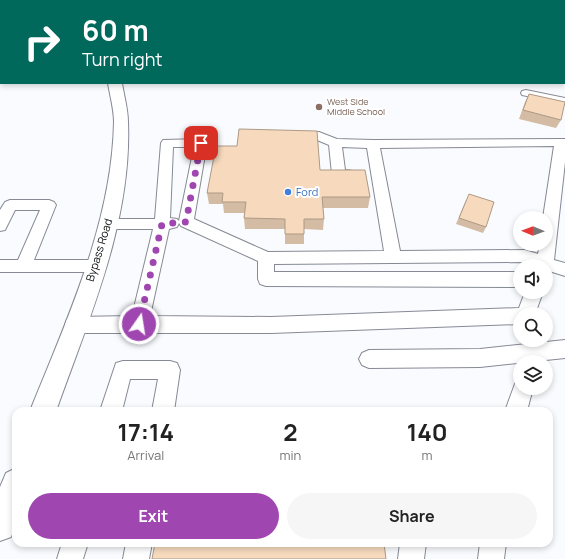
<!DOCTYPE html>
<style>
body{margin:0;font-family:Manrope,sans-serif;background:#f6f6f6;color:#222;height:100vh;display:flex;flex-direction:column;font-size:15px;white-space:nowrap}
*{box-sizing:border-box;margin:0}
p{font-size:13px;color:#767676}
.icon{flex:none;width:22px;height:22px;fill:none;stroke:currentColor;stroke-width:2;stroke-linecap:round;stroke-linejoin:round}
.map{position:relative;flex:1;overflow:hidden}
.side{position:absolute;left:12px;top:407px;width:541px;height:140px;display:flex;flex-direction:column;background:#fff;border-radius:12px;box-shadow:0 2px 6px #0003}
.side>*{flex:none}
.banner{position:absolute;left:0px;top:0px;width:565px;height:84px;box-shadow:0 2px 6px #0003;background:#00695c;color:#fff;overflow:hidden}
.needle{width:26px;rotate:271deg}
.fabs{position:absolute;left:513px;top:211px;display:grid;gap:8px}
.fabs a{display:grid;place-items:center;width:40px;height:40px;border-radius:50%;background:#fff;box-shadow:0 2px 6px #0003;font-size:20px}
.pin{position:absolute;display:grid;place-items:center;width:34px;height:34px;color:#fff;margin:-17px;border-radius:8px;box-shadow:0 2px 6px #0006}
.me{position:absolute;width:44px;margin:-22px;rotate:13deg;stroke-linejoin:round;filter:drop-shadow(0 0 3px #0008)}
.turn{display:flex;align-items:center;gap:14px;height:84px;padding:0 16px;font-size:18px}
.turn .icon{width:52px;height:52px;stroke-width:2.5}
.turn b{display:block;font-size:28px;line-height:34px}
.eta{display:flex;justify-content:space-evenly;align-items:center;height:68px;text-align:center}
.eta b{font-size:24px;font-weight:700;line-height:28px}
.primary-button{display:flex;gap:8px;margin-top:auto;padding:8px 16px}
.primary-button a{flex:1;height:46px;border-radius:24px;background:#9f46b1;color:#fff;font-size:16px;font-weight:700;line-height:46px;text-align:center}
.primary-button a+a{background:#f6f6f6;color:#222}
.map>svg:first-child{display:block}
.lines{fill:none;stroke-linecap:round;stroke-linejoin:round}
.minor-casing{stroke:#868a94;stroke-width:2}
.major-casing{stroke:#868a94;stroke-width:2}
.minor{fill:#fff;fill-rule:evenodd}
.major{fill:#fff;fill-rule:evenodd}
.wall{fill:#d4bba3}
.shaded-wall{fill:#ad9985}
.building{fill:#f7dabe;stroke:#ad9985}
.route{stroke:#9f46b1;stroke-width:7;stroke-dasharray:0 12.6}
.education-dot{fill:#8d6e63;stroke:#fff;stroke-width:1.5}
.shop-dot{fill:#3f7fe0;stroke:#fff;stroke-width:1.5}
.labels{text-anchor:middle;stroke-width:4;stroke-linejoin:round;paint-order:stroke}
.far-education-label{font-size:9px;fill:#785e54;stroke:#fff;text-anchor:start}
.shop-label{font-size:11px;fill:#366cbe;stroke:#fff;text-anchor:start}
.street-label{font-size:11px;fill:#0b0d10;stroke:#fff}
</style>
<div class="map">
<svg width="565" height="559" viewBox="0 0 565 559">
<rect width="100%" height="100%" fill="#f9fbff"/>
<g class="lines">
<g class="minor-casing">
<path id="minor" d="M11 0H20L21 1H12Z
M407 0H418L419 1H408Z
M442 0H450V1H442Z
M0 2H1V6H0Z
M0 29H1V35H0Z
M564 35H565V41H564Z
M526 90 565 98V104L522 95 521 93 522 91Z
M295 132H319L337 139 373 140 565 139V162L554 260 565 263V276L546 270V266H535L524 262 274 264V272H514L520 273V287L266 286 260 284 258 279V261L181 226 179 223 177 227 169 229 150 316 271 317 519 308 525 292H543L535 314H520V324L271 333H74L67 331 65 325 67 319 74 317 132 316 153 229H108L103 228 100 224 103 220 108 219H155L161 143 163 140 201 139 205 140 207 143 194 219 268 252 384 251 367 148 342 147 345 170 362 172 364 175 362 178C353 180 343 179 334 177L332 174 329 145 317 140 291 139 289 136 291 133ZM554 146 543 218H546V244H540L538 254 525 250 400 251 380 148ZM173 147H194L179 221 177 219 170 218Z
M10 200H49L54 202 56 205 34 260H95L101 262 103 266 101 270 95 272H0V260H18L40 210H15L5 230 0 231V210L5 202Z
M565 340V358L480 367 369 368 362 365 359 359 362 353 369 350 480 349Z
M123 361H170L177 363 180 370 174 411H152L158 379H130L122 411H100L116 363Z
M520 379V388H533L527 411H505L516 381Z
M62 543H88L83 559H57Z
M126 543H152L149 559H123Z
M400 543H426L424 559H398Z
M480 543H506L504 559H478Z"/>
</g>
<g class="major-casing">
<path id="major" d="M50 0H60L61 1H51Z
M108 83H122C124 96 128 109 128 122 132 222 89 318 56 411H30C67 319 112 223 114 122 114 109 110 96 108 83Z
M16 468V524L11 537 0 541V487L6 473Z"/>
</g>
<use href="#minor" class="minor"/>
<use href="#major" class="major"/>
</g>
<path class="wall" d="M529 94 561 120 556 128 519 119 525 102Z
M320 170 370 197 368 208H323L324 219 323 230 304 229V244H285V229H245L244 218 245 213H224L223 204H209L207 193Z
M466 200 486 227 483 233 456 224Z"/>
<path class="shaded-wall" d="M1 48V59L0 61V49Z"/>
<path class="building" d="M230 0H392L394 1H230Z
M465 0H481L482 1H466Z
M528 0H546L551 1V0H565V18H564V1H527Z
M0 39H1V48L0 49Z
M529 94 565 102 561 120 523 110Z
M239 129 317 131 320 170H365L370 197H322L324 219H304V234H285V219L244 218 246 202H222L223 193H207L216 146H237Z
M469 194 494 202 486 227 459 218Z
M155 543H384L386 559H152Z"/>
<g class="lines">
<path class="route" d="M139 324 162 224 186 222 201 143"/>
</g>
<circle class="education-dot" cx="319" cy="107" r="4"/>
<circle class="shop-dot" cx="288" cy="192" r="4"/>
<g class="labels">
<g class="far-education-label">
<text x="327" y="105">West Side<tspan x="327" dy="10">Middle School</tspan></text>
</g>
<g class="shop-label">
<text x="296" y="196">Ford</text>
</g>
<g class="street-label">
<text transform="translate(99 250) rotate(-73)" y="4">Bypass Road</text>
</g>
</g>
</svg>
<div class="fabs">
<a><svg class="needle" viewBox="-14 -14 28 28"><path d="M0-13l5 13h-10z" fill="#e53935"/><path d="M0 13l5-13h-10z" fill="#767676"/></svg></a>
<a><svg class="icon" aria-label="sound" viewBox="0 0 24 24"><path d="M4 9h4l5-4v14l-5-4H4zM17 9q2 3 0 6"/></svg></a>
<a><svg class="icon" aria-label="search" viewBox="0 0 24 24"><circle cx="10" cy="10" r="6"/><path d="M15 15l6 6"/></svg></a>
<a><svg class="icon" aria-label="layers" viewBox="0 0 24 24"><path d="M12 4l9 5-9 5-9-5zM3 14l9 5 9-5"/></svg></a>
</div>
<div class="pin" style="left:201px;top:143px;background:#d93025"><svg class="icon" aria-label="arrive" viewBox="0 0 24 24"><path d="M6 21V4h12l-3 4 3 4H6"/></svg></div>
<svg class="me" style="left:139px;top:324px" viewBox="-20 -20 40 40"><circle r="17" fill="#9f46b1" stroke="#fff" stroke-width="3"/><path d="M0-11L8 9 0 5-8 9z" fill="#fff"/></svg>
<div class="banner">
<div class="turn"><svg class="icon" aria-label="right" viewBox="0 0 24 24"><path d="M7 20v-9h11M14 6l5 5-5 5"/></svg><div><b>60 m</b>Turn right</div></div>
</div>
<section class="side">
<div class="eta">
<div><b>17:14</b><p>Arrival</p></div>
<div><b>2</b><p>min</p></div>
<div><b>140</b><p>m</p></div>
</div>
<div class="primary-button"><a>Exit</a><a>Share</a></div>
</section>
</div>
